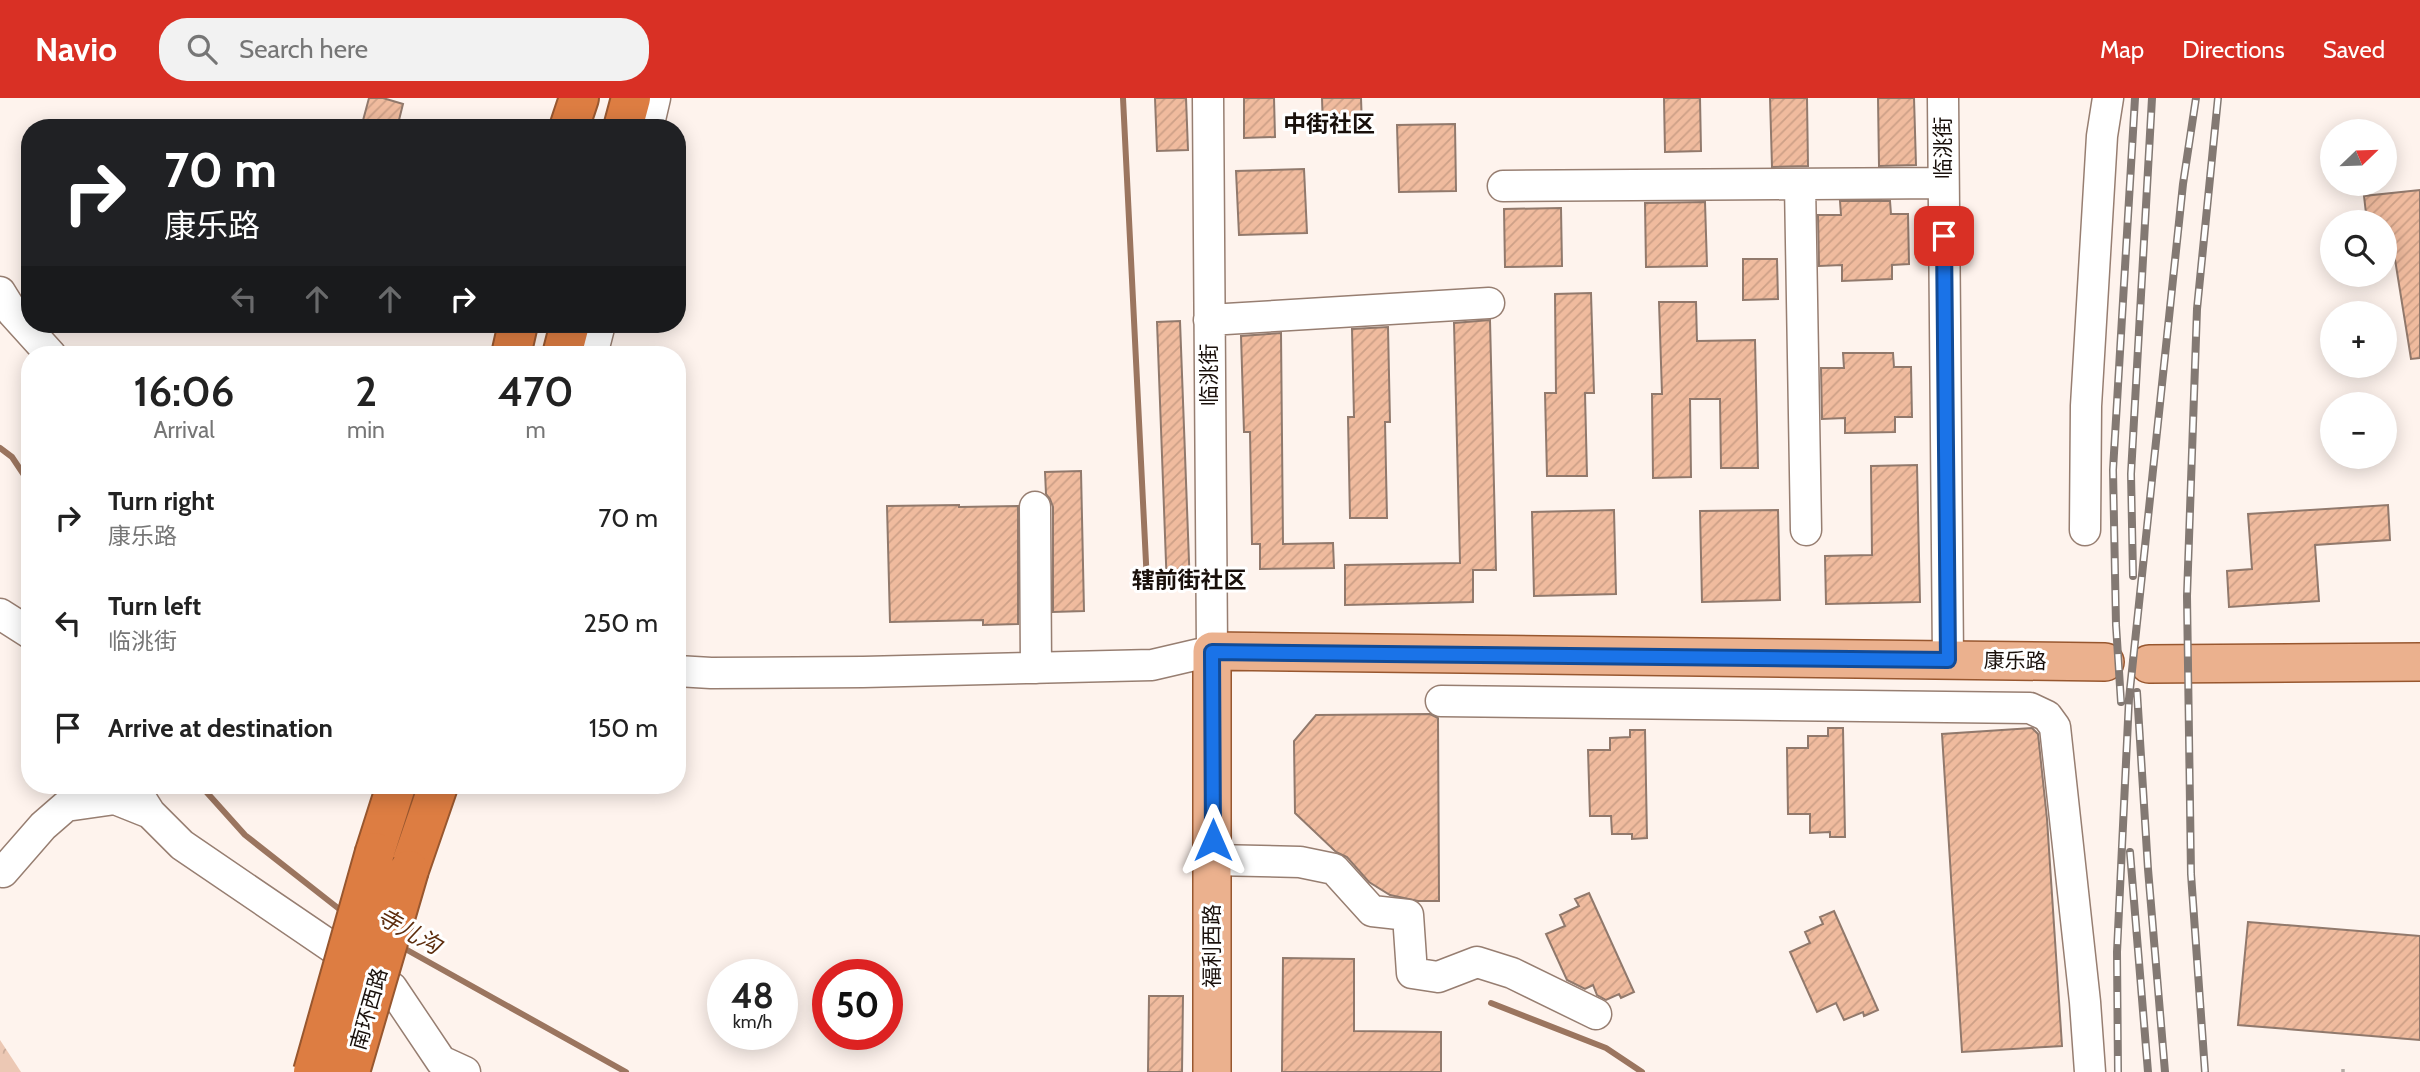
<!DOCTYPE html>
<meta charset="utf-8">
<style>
body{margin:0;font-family:Cabin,"Noto Sans SC",sans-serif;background:#f2f2f2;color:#222;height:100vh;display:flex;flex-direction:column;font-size:26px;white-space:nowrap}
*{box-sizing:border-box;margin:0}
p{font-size:23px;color:#767676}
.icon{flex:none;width:38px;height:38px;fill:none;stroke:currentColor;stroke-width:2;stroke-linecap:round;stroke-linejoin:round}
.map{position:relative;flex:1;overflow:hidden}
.sheet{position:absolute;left:21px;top:248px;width:665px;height:448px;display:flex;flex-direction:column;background:#fff;border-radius:28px;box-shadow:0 4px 18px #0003}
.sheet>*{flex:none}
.hud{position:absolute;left:21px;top:21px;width:665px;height:214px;border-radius:28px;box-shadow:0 4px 18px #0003;background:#202124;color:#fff;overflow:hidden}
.needle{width:46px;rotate:67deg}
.fabs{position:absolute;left:2320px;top:21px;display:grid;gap:14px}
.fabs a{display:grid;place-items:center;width:77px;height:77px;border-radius:50%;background:#fff;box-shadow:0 4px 18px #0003;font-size:35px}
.speed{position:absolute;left:707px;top:861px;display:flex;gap:14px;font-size:35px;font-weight:700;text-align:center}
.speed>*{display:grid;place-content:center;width:91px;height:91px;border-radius:50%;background:#fff;box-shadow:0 4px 18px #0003;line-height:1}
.speed small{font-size:18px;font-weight:400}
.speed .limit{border:10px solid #d22;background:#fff;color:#111}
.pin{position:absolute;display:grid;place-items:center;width:60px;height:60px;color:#fff;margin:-30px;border-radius:14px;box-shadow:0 4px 10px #0006}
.me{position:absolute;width:77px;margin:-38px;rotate:0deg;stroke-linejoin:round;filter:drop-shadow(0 0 5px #0008)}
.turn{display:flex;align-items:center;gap:24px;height:147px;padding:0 28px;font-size:32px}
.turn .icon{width:91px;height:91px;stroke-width:2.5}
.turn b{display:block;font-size:49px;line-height:60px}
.lanes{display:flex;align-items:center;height:66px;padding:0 28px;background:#0003;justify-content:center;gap:35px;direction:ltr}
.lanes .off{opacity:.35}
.eta{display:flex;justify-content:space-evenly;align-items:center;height:119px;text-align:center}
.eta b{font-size:42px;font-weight:600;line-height:49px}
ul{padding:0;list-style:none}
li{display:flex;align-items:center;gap:21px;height:105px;padding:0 28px}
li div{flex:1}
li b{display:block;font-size:26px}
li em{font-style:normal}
header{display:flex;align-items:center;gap:42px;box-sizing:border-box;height:98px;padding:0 35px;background:#d93025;color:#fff}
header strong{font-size:33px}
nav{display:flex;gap:38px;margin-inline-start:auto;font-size:24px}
.search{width:490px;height:63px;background:#f2f2f2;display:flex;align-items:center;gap:18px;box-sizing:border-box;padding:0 24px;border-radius:28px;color:#767676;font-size:26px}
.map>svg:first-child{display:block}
.forest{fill:url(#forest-crowns)}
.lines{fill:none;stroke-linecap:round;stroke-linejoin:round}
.stream{stroke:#9b755f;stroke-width:6}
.building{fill:url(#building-hatch);stroke:#91796c;stroke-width:2}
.minor-casing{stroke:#977e71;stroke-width:33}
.major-casing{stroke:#98572f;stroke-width:40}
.highway-casing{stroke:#98572f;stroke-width:42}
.path{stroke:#b5aba5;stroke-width:3.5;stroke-dasharray:7 3.5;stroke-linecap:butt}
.minor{stroke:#fff;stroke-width:30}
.major{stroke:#ebb18e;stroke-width:37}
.highway{stroke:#dd7d42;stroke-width:38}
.rail-casing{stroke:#837973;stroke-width:8}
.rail{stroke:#fff;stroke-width:5;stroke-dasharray:16;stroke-linecap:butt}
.highway-bridge-casing{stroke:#98572f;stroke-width:42;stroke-linecap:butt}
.highway-bridge{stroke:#dd7d42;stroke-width:38}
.route-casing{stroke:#114b97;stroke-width:18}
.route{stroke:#1a73e8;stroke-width:12}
.labels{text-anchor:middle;stroke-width:6;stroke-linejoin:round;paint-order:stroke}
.street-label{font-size:21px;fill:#19100b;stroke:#fff}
.neighbourhood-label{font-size:23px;font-weight:bold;fill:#19100b;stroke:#fff}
.water-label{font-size:23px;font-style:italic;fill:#5d2d0d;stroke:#fff}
</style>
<header>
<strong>Navio</strong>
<div class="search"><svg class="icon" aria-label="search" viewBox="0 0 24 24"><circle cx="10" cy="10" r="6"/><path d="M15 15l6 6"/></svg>Search here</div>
<nav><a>Map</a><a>Directions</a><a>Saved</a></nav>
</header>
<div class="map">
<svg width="2420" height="974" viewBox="0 0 2420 974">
<defs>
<pattern id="forest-crowns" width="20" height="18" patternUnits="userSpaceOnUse" patternTransform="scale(1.75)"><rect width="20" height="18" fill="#ecc8b4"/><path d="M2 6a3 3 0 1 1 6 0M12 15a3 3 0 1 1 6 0" fill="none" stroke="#caab99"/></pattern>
<pattern id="building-hatch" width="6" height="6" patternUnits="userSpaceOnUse" patternTransform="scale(1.75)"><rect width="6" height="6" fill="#f0bb9e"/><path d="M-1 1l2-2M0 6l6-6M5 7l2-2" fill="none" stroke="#cda087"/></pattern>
</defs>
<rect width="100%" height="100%" fill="#fef3ed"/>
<path class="forest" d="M0 942 21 974H0Z"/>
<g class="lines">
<path class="stream" d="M1123 0 1147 485
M0 350 12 359 30 386
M201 688 245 737 343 814
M400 848 626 974
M1491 905 1606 950 1642 974"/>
</g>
<path class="building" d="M369 0H383L403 6 397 30H361Z
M1155 0H1186L1188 52 1157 53Z
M1244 0H1274L1275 39 1244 40Z
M1322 0H1361L1362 29 1323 30Z
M1664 0H1700L1701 53 1665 54Z
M1770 0H1807L1808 68 1772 69Z
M1878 0H1914L1916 67 1879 68Z
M1455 26 1456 93 1399 94 1397 27Z
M1304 71 1307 135 1239 137 1236 73Z
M2420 92V260L2411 261 2393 149 2385 150V124H2367L2364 98Z
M1840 103H1890L1891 116H1908L1909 166 1892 167V181L1842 183V167L1819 168 1818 117H1841Z
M1705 104 1707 168 1646 169 1645 105Z
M1561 110 1562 168 1505 169 1504 111Z
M1743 161H1777L1778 201 1743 202Z
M1591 195 1594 295H1585L1587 378H1547L1545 295H1556L1555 196Z
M1659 204H1696L1697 243 1755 242 1758 370H1721L1720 301H1690L1691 379 1653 380 1652 296H1662Z
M1490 222 1496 472H1473V504L1345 507V467L1460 465 1454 225Z
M1180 223 1190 490 1167 491 1157 224Z
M1388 229 1390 324H1385L1387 420H1350L1348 319H1354L1352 231Z
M1281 235 1283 446 1333 445 1334 470 1260 471V446H1252L1250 334H1244L1241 238Z
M1843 255H1893L1894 269H1911L1912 319H1895V334L1845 335V320L1822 321 1821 270H1844Z
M1917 367 1920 504 1826 506 1825 458 1872 457 1871 368Z
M1081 373 1084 513 1053 514V409L1050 401 1046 396 1045 374Z
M959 407V409L1018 408V526L983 527V522L890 524 887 408Z
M2388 407 2390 442 2315 447 2319 503 2229 509 2227 473 2252 471 2248 416Z
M1614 412 1616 496 1534 498 1532 414Z
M1778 412 1780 502 1702 504 1700 413Z
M1430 616 1438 620 1439 803H1418L1390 797 1369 784 1347 759 1336 754 1295 715 1294 643 1316 617Z
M1828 630H1843L1845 739H1830V734L1810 735V716H1788L1787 650H1808V638H1828Z
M2032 630 2038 636 2047 721 2062 948 1962 954 1942 636Z
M1630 632H1645L1647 740 1632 741V736H1612L1611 718H1590L1588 652H1610V640L1630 639Z
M1589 795 1634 894 1621 900 1619 896 1606 902 1597 897 1593 887 1585 891 1567 882 1546 836 1565 828 1560 817 1579 808 1575 801Z
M1834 813 1878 912 1864 918 1863 914 1844 922 1836 905 1817 914 1790 854 1810 845 1805 834 1823 826 1820 819Z
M2248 824 2420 838V942L2238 927Z
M1283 860 1354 861V933L1441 934V974H1282Z
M1149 898H1183L1182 974H1148Z"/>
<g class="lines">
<g class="minor-casing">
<path id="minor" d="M1943 0 1948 562
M648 30 655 0
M1800 86 1806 432
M1503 88 1943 85
M0 194 13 215 51 257
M1209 222 1489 205
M592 257 600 226
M1035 409 1036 570
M2085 432 2086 308 2102 38 2108 0
M0 516 30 535
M677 573 711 575 863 574 1152 567 1212 553 1208 0
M1441 603 2030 610 2047 618 2055 629 2085 904 2090 974
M133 688 150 715 182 747 392 890 441 963 465 974
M1213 762 1300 764 1334 771 1372 813 1408 817 1412 875 1438 879 1477 864 1512 875 1596 916
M3 774 43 728 66 708 115 701 150 715"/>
</g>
<g class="major-casing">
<path id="major" d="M2149 566 2420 564
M1212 974V553L2105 564"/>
</g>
<g class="highway-casing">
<path id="highway" d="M569 30 579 0
M623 30 631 0
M511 257 518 226
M562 257 570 226
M375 754 396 688
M409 772 438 688"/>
</g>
<path class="path" d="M2343 971V974"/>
<use href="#minor" class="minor"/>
<use href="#major" class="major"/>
<use href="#highway" class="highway"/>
<g class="rail-casing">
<path id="rail" d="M2133 478 2131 376 2152 0
M2137 594 2148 771 2165 974
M2121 604 2116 527 2113 372 2135 0
M2130 754 2148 974
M2118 974 2117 854 2129 601 2183 86 2196 0
M2205 974 2191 776 2187 498 2197 211 2218 0"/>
</g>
<use href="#rail" class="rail"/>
<g class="highway-bridge-casing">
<path id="highway-bridge" d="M313 974 375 754
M350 974 409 772"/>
</g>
<use href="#highway-bridge" class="highway-bridge"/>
</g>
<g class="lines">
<g class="route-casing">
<path id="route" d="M1213 742 1212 554 1948 562 1944 138"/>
</g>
<use href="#route" class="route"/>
</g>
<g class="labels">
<g class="street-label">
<text transform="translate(1943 50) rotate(-90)" y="7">临洮街</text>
<text transform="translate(1209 277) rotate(-90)" y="7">临洮街</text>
<text transform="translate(2015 563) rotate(1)" y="7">康乐路</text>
<text transform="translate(1212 848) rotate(-90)" y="7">福利西路</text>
<text transform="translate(369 911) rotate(-74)" y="7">南环西路</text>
</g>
<g class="neighbourhood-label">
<text x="1329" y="34">中街社区</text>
<text x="1189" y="490">辖前街社区</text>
</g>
<g class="water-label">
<text transform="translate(409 833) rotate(29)" y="8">寺儿沟</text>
</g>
</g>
</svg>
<div class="fabs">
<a><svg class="needle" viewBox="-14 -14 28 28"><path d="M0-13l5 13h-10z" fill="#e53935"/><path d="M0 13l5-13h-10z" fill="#767676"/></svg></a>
<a><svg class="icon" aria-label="search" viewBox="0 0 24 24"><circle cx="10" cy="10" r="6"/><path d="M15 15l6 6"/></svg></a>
<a>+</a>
<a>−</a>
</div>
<div class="speed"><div>48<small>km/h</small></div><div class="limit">50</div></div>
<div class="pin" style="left:1944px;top:138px;background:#d93025"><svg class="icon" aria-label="arrive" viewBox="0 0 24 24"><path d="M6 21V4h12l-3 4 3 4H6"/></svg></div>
<svg class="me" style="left:1213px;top:742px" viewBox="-20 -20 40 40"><path d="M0-17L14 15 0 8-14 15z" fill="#1a73e8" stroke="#fff" stroke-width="4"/></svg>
<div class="hud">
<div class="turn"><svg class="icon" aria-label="right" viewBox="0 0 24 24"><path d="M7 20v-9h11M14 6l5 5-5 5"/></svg><div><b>70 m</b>康乐路</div></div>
<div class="lanes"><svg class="icon off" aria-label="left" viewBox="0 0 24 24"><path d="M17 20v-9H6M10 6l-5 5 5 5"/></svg><svg class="icon off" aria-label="ahead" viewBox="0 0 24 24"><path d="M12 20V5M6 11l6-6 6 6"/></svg><svg class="icon off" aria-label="ahead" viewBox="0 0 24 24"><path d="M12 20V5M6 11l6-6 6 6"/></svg><svg class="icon" aria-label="right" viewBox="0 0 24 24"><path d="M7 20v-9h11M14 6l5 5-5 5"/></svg></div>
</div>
<section class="sheet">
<div class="eta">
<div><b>16:06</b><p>Arrival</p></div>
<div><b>2</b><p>min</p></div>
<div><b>470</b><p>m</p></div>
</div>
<ul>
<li><svg class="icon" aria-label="right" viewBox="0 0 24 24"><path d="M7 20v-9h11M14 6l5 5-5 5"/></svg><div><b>Turn right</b><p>康乐路</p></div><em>70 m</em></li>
<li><svg class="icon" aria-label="left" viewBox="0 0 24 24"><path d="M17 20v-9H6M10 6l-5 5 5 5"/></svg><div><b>Turn left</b><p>临洮街</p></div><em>250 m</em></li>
<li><svg class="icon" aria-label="arrive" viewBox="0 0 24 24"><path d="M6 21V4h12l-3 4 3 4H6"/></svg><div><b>Arrive at destination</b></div><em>150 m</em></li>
</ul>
</section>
</div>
